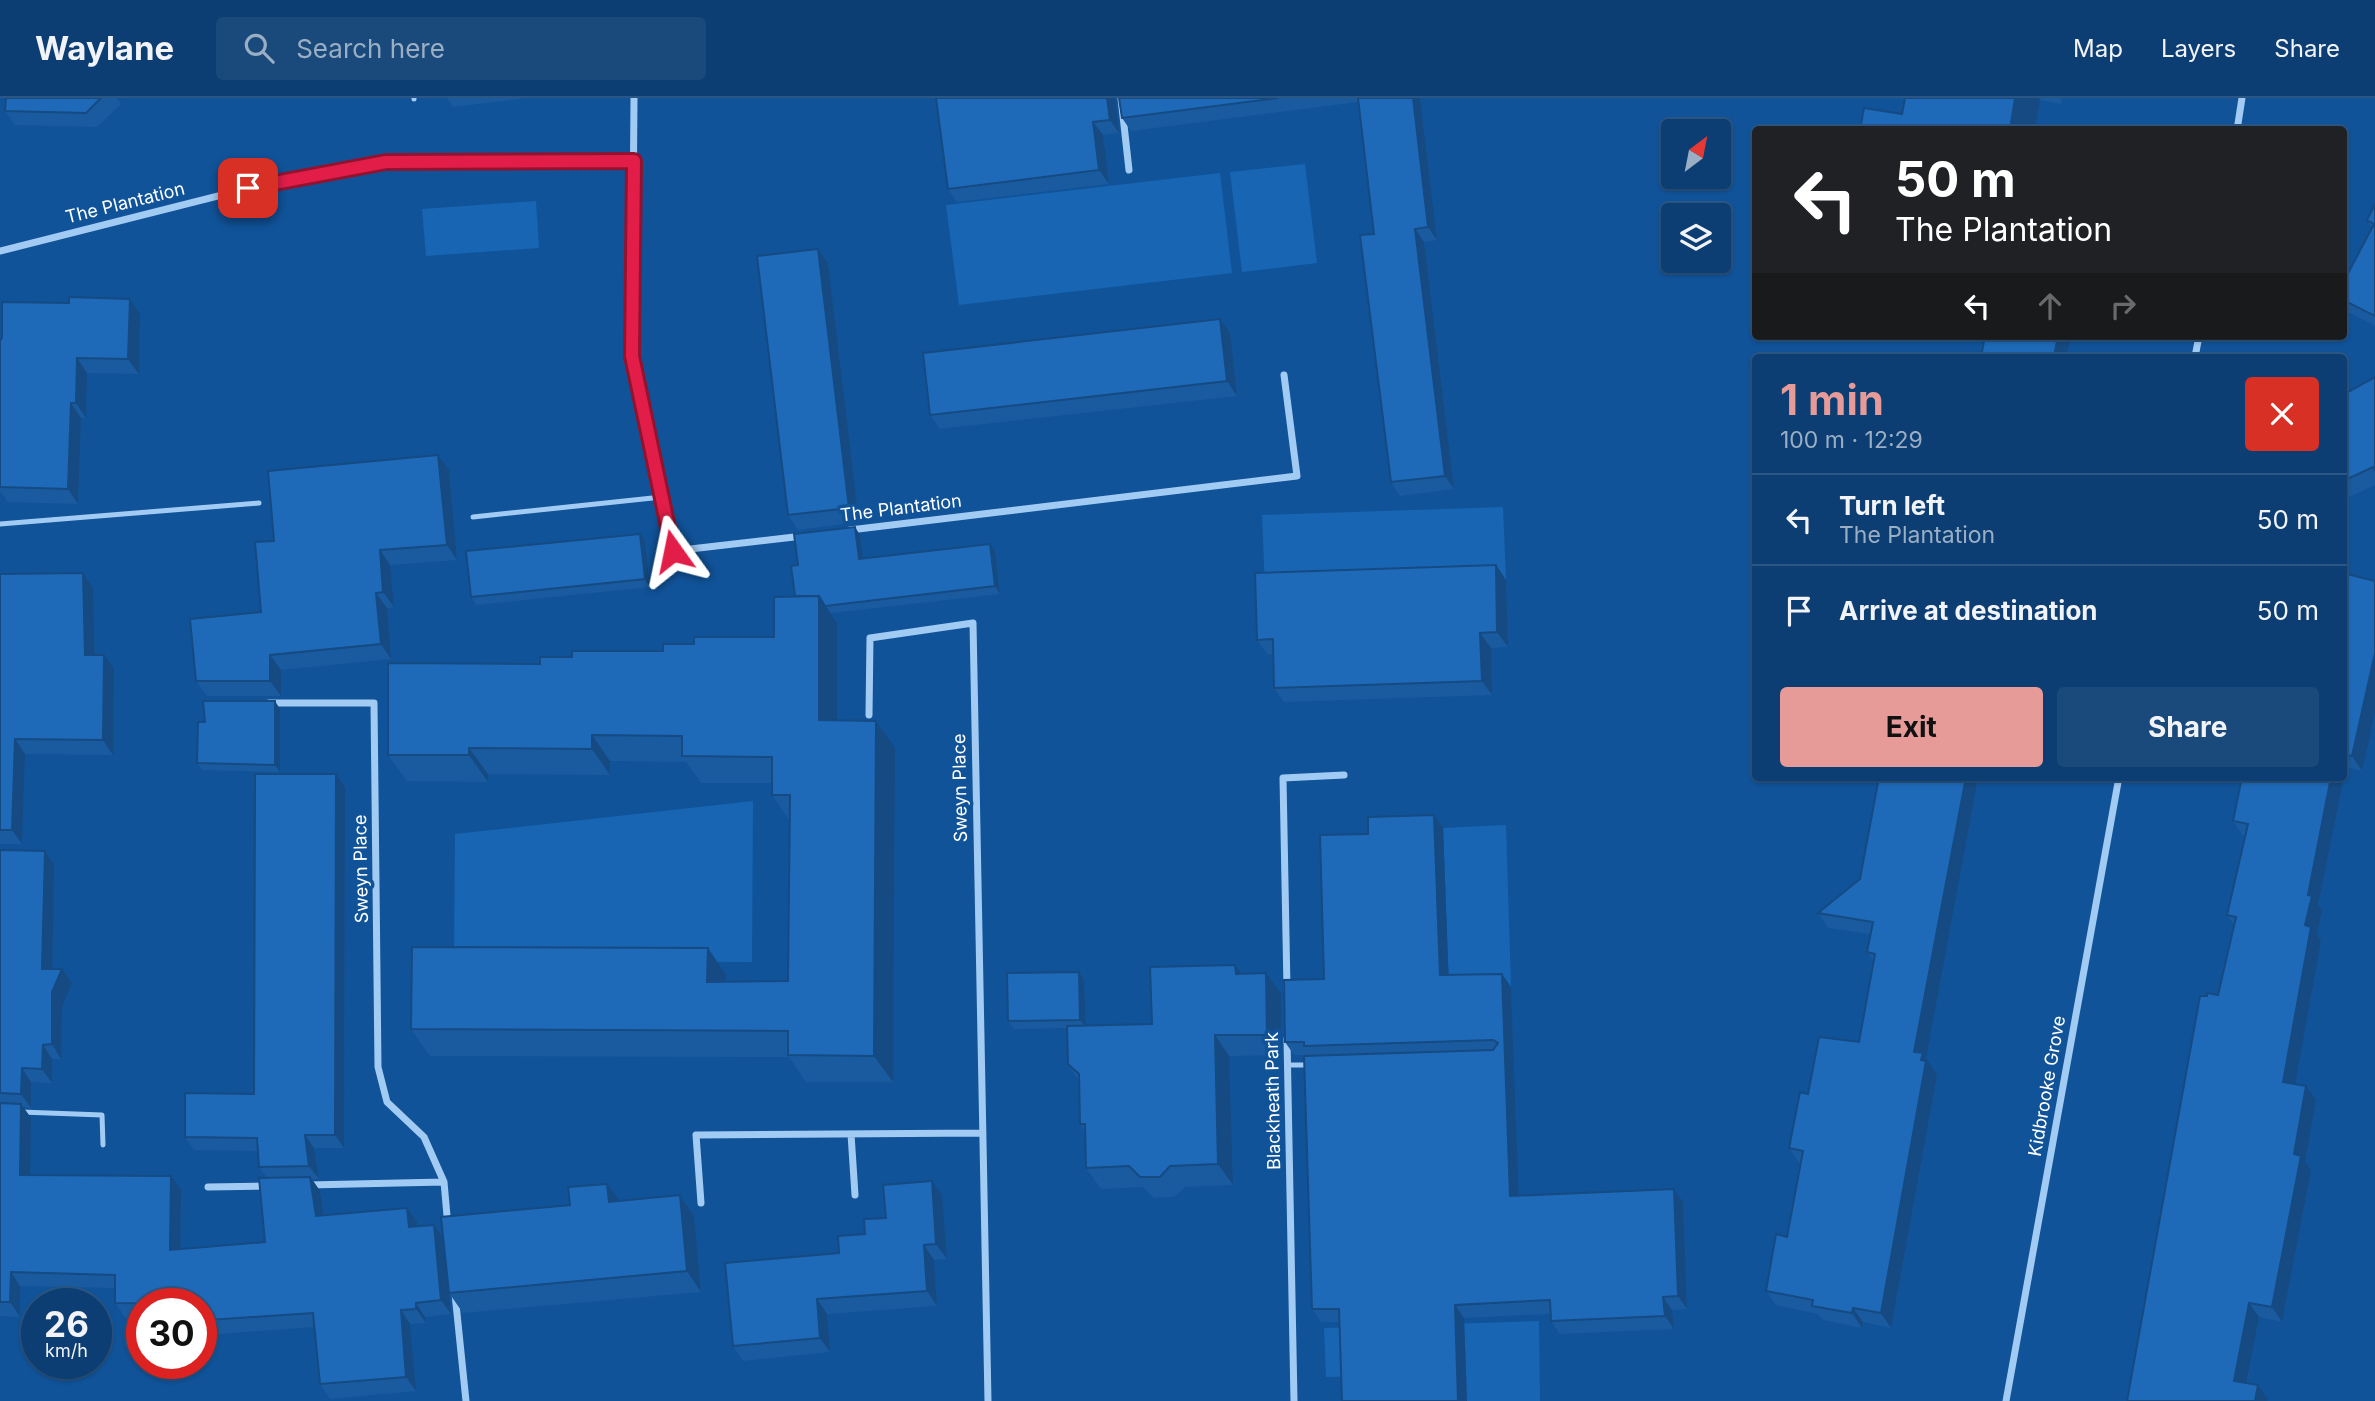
<!DOCTYPE html>
<meta charset="utf-8">
<style>
body{margin:0;font-family:Inter,sans-serif;background:#1a497b;color:#f1f3f6;height:100vh;display:flex;flex-direction:column;font-size:26px;white-space:nowrap}
*{box-sizing:border-box;margin:0}
p{font-size:23px;color:#9aaec4}
.icon{flex:none;width:38px;height:38px;fill:none;stroke:currentColor;stroke-width:2;stroke-linecap:round;stroke-linejoin:round}
.map{position:relative;flex:1;overflow:hidden}
.side{position:absolute;left:1752px;top:256px;width:595px;height:427px;display:flex;flex-direction:column;background:#0c3e73;border-radius:7px;box-shadow:0 2px 5px #0004,0 0 0 2px #2c5785}
.side>*{flex:none}
.banner{position:absolute;left:1752px;top:28px;width:595px;height:214px;border-radius:7px;box-shadow:0 2px 5px #0004,0 0 0 2px #2c5785;background:#202124;color:#fff;overflow:hidden}
.needle{width:46px;rotate:32deg}
.controls{position:absolute;left:1661px;top:21px;display:grid;gap:14px}
.controls a{display:grid;place-items:center;width:70px;height:70px;border-radius:7px;background:#0c3e73;box-shadow:0 2px 5px #0004,0 0 0 2px #2c5785;font-size:35px}
.speed{position:absolute;left:21px;top:1190px;display:flex;gap:14px;font-size:35px;font-weight:700;text-align:center}
.speed>*{display:grid;place-content:center;width:91px;height:91px;border-radius:50%;background:#0c3e73;box-shadow:0 2px 5px #0004,0 0 0 2px #2c5785;line-height:1}
.speed small{font-size:18px;font-weight:400}
.speed .limit{border:10px solid #d22;background:#fff;color:#111}
.pin{position:absolute;display:grid;place-items:center;width:60px;height:60px;color:#fff;margin:-30px;border-radius:14px;box-shadow:0 4px 10px #0006}
.me{position:absolute;width:77px;margin:-38px;rotate:348deg;stroke-linejoin:round;filter:drop-shadow(0 0 5px #0008)}
.turn{display:flex;align-items:center;gap:24px;height:147px;padding:0 28px;font-size:32px}
.turn .icon{width:91px;height:91px;stroke-width:2.5}
.turn b{display:block;font-size:49px;line-height:60px}
.lanes{display:flex;align-items:center;height:66px;padding:0 28px;background:#0003;justify-content:center;gap:35px;direction:ltr}
.lanes .off{opacity:.35}
.round{display:grid;place-items:center;flex:none;width:74px;height:74px;border-radius:7px;background:#1a497b}
.overview{display:flex;align-items:center;justify-content:space-between;height:119px;padding:0 28px}
h1{font-size:42px;font-weight:700;line-height:52px;color:#e69b98}
.button{display:flex;gap:14px;margin-top:auto;padding:14px 28px}
.button a{flex:1;height:80px;border-radius:7px;background:#e69b98;color:#111;font-size:28px;font-weight:700;line-height:80px;text-align:center}
.button a+a{background:#1a497b;color:#f1f3f6}
ul{padding:0;list-style:none}
li{display:flex;align-items:center;gap:21px;height:91px;padding:0 28px;border-top:2px solid #2c5785}
li div{flex:1}
li b{display:block;font-size:26px}
li em{font-style:normal}
header{display:flex;align-items:center;gap:42px;box-sizing:border-box;height:98px;padding:0 35px;background:#0c3e73;border-bottom:2px solid #2c5785}
header strong{font-size:33px}
nav{display:flex;gap:38px;margin-inline-start:auto;font-size:24px}
.search{width:490px;height:63px;background:#1a497b;display:flex;align-items:center;gap:18px;box-sizing:border-box;padding:0 24px;border-radius:7px;color:#9aaec4;font-size:26px}
.map>svg:first-child{display:block}
.green{fill:#1865b4}
.lines{fill:none;stroke-linecap:round;stroke-linejoin:round}
.lane{stroke:#a2cbf4;stroke-width:5}
.street{stroke:#a2cbf4;stroke-width:7}
.wall{fill:#1a5b9f}
.shaded-wall{fill:#154a82}
.building{fill:#1e6ab9;stroke:#154a82;stroke-width:2}
.route-casing{stroke:#92132f;stroke-width:18}
.route{stroke:#e11d48;stroke-width:12}
.labels{text-anchor:middle;stroke-width:7;stroke-linejoin:round;paint-order:stroke}
.street-label{font-size:18px;fill:#fff;stroke:#105399}
</style>
<header>
<strong>Waylane</strong>
<div class="search"><svg class="icon" aria-label="search" viewBox="0 0 24 24"><circle cx="10" cy="10" r="6"/><path d="M15 15l6 6"/></svg>Search here</div>
<nav><a>Map</a><a>Layers</a><a>Share</a></nav>
</header>
<div class="map">
<svg width="2375" height="1303" viewBox="0 0 2375 1303">
<rect width="100%" height="100%" fill="#105399"/>
<path class="green" d="M1305 66 1317 165 1242 174 1230 74Z
M1220 75 1232 175 959 207 946 107Z
M536 103 539 150 426 158 422 111Z
M1503 409 1506 482 1265 490 1262 417Z
M753 703 752 864 454 862 455 736Z
M1506 727 1511 889 1449 890 1443 730Z
M1539 1223 1540 1303H1466L1399 1277 1326 1279 1324 1230Z"/>
<g class="lines">
<path class="lane" d="M414 0V1
M473 419 662 399
M0 426 259 405
M1288 967H1309
M21 1014 102 1017 103 1047"/>
<path class="street" d="M634 0 632 258 673 453 803 438
M1121 0 1129 72
M2237 32 2242 0
M0 153 273 84 386 64 634 63
M2195 259 2199 238
M850 432 1297 378 1284 277
M269 605H374L378 969 387 1004 424 1039 444 1084 448 1129
M869 617 870 540 973 525 988 1303
M1287 891 1283 680 1344 677
M1287 941 1294 1303
M851 1036 855 1097
M308 1087 444 1084
M208 1089 268 1088
M701 1105 696 1037 983 1035
M455 1196 466 1303
M2006 1303 2119 679"/>
</g>
<path class="wall" d="M6 0H117L121 6 97 29 15 27 5 13Z
M447 0H527L453 9Z
M1119 0H1420L1437 142 1424 144 1454 391 1400 398 1391 384 1374 136 1358 4 1131 33 1122 20Z
M1905 0H2062L2061 6 2040 2 2035 32H1860L1902 16Z
M1115 1 1119 35 1103 37 1109 86 957 104 948 91Z
M2375 106V228L2346 213 2343 209V185L2372 130 2367 122Z
M818 151 828 165 859 424 798 432 788 417Z
M130 201 140 216 139 276 87 275 86 320H81L78 406 8 404 0 393V242L69 205Z
M1220 221 1230 235 1237 298 940 331 930 317Z
M2375 279V387L2343 402V297Z
M449 372 457 462 390 467 394 509 387 510 391 561 281 572V598H207L196 583 261 514Z
M640 436 645 443 650 489 476 507 471 499Z
M860 437 863 460 995 453 1000 496 831 515 837 525V623H876L895 650 893 984H806L789 959 430 958 411 931 726 877V884L788 883 789 722 772 697V685H701L686 664 610 663V677L488 676V684L407 683 388 657 540 566 572 559 663 553 694 546 774 539 795 498 798 467Z
M1496 467 1506 482 1508 549 1491 550 1492 597 1284 604 1274 590 1273 556H1267L1257 542Z
M83 475 93 490 95 557 114 571 113 657 25 656 22 746H0V476Z
M2343 475 2362 673 2346 669 2318 807 2322 812 2317 837 2321 843 2295 986 2316 1002 2305 1064 2311 1072 2282 1224 2259 1219 2247 1285 2268 1302 2267 1303H2127L2207 898 2218 897 2234 827 2227 817 2245 738H2243L2233 723 2343 679Z
M280 611V674L202 672 197 665Z
M336 676 345 689 344 1050H314L319 1081H312L320 1093 324 1117 407 1110 417 1124 418 1129 434 1127 444 1141 570 1107 607 1086 619 1103 680 1097 694 1118 701 1194 463 1215 449 1195 451 1216 425 1219 426 1225 410 1226 416 1293 330 1301 320 1286 314 1229 219 1236 209 1221H201V1206H142V1220L125 1219 115 1205V1190L20 1188V1219L0 1218V752L45 753 54 767 52 871H62L72 885 62 909 61 961H52V985L31 984V1010L23 1009 31 1020 30 1077 181 1092 180 1151 265 1144 267 1080 259 1069 258 1053 194 1052 185 1039 254 996Z
M1434 717 1443 729 1448 877 1502 876 1511 889 1518 1097 1683 1104 1687 1211 1672 1212 1674 1231 1560 1236 1551 1223 1550 1216 1464 1220 1467 1303H1342L1339 1224H1321L1312 1211 1311 958 1310 957H1294L1285 944 1324 881 1368 736Z
M1860 781 1926 960 1937 977 1891 1230 1863 1224 1862 1230 1823 1222 1818 1216 1776 1207 1766 1193 1787 1139 1801 1065H1799L1789 1050 1808 996 1859 944 1874 863 1867 854 1870 836 1828 830 1818 815Z
M1079 874 1084 882 1086 928 1152 926 1242 876 1281 896 1282 957 1229 958 1233 1087 1185 1089 1174 1099 1154 1100 1143 1089 1101 1091 1086 1070 1085 1033 1080 1026 1079 983 1068 966 1067 930 1014 931 1008 923Z
M942 1097 947 1161 934 1162 937 1208 827 1216 830 1254 743 1263 733 1248 839 1155 886 1120Z"/>
<path class="shaded-wall" d="M1107 0H1115L1119 35 1110 22Z
M1413 0H1420L1437 142 1428 129Z
M2015 0H2039L2040 2 2035 32H2010Z
M1093 24 1103 37 1109 86 1099 72Z
M1415 131 1424 144 1454 391 1445 378Z
M818 151 828 165 859 424 849 410Z
M130 201 140 216 139 276 128 261Z
M1220 221 1230 235 1237 298 1227 283Z
M2058 238H2071L2066 259H2054Z
M77 260 87 275 86 320 76 305Z
M71 305 81 320 78 406 68 391Z
M438 357 449 372 457 462 447 447Z
M855 429 860 437 864 468 859 461Z
M640 436 645 443 650 489 645 481Z
M990 446 995 453 1000 496 995 488Z
M380 452 390 467 394 509 383 494Z
M1496 467 1506 482 1508 549 1497 534Z
M83 475 93 490 95 571 85 557Z
M376 495 387 510 391 561 381 546Z
M819 498 837 525V649L819 622Z
M1480 535 1491 550 1492 597 1482 583Z
M2375 555V615L2362 673 2352 658Z
M104 557 114 571 113 657 103 642Z
M270 557 281 572V598L270 583Z
M275 603 280 611V674L275 667Z
M876 623 895 650 893 984 874 958Z
M592 637 610 663V677L592 651Z
M15 641 25 656 22 746 12 732Z
M469 650 488 676V684L469 657Z
M2343 666 2346 669 2318 807 2322 812 2317 837 2321 843 2293 998 2283 984 2308 797 2331 679H2343Z
M336 676 345 689 344 1050 335 1037Z
M1966 679H1978L1926 960 1937 977 1891 1230 1881 1215 1914 954Z
M1434 717 1443 729 1449 890 1440 877Z
M45 753 54 767 52 885 42 871Z
M708 850 726 877V911L707 884Z
M1235 867 1250 888 1236 876Z
M62 871 72 885 62 909 61 961 52 946V894Z
M1079 874 1084 882 1086 929 1080 922Z
M1266 875 1281 896 1282 957 1267 937Z
M1502 876 1511 889 1519 1111 1510 1098Z
M1215 937 1229 958 1233 1087 1218 1066Z
M43 947 52 961V985L42 971Z
M22 970 31 984V1010L21 996Z
M2306 988 2316 1002 2305 1064 2311 1072 2282 1224 2272 1209 2294 1056Z
M21 1006 31 1020 30 1091 20 1077Z
M305 1037 314 1050 319 1081 309 1068Z
M171 1078 181 1092 180 1166 170 1152Z
M310 1079 320 1093 326 1132 316 1118Z
M932 1083 942 1097 947 1161 936 1146Z
M607 1086 622 1106 609 1104Z
M1674 1091 1683 1104 1687 1211 1678 1198Z
M680 1097 694 1118 701 1194 687 1173Z
M407 1110 417 1124 419 1143 409 1129Z
M434 1127 444 1141 451 1216 441 1202Z
M924 1147 934 1162 937 1208 927 1193Z
M11 1174 20 1188V1219L10 1204Z
M1663 1199 1672 1212 1674 1231 1665 1218Z
M817 1201 827 1216 830 1254 820 1240Z
M416 1205 425 1219 426 1225 416 1211Z
M2249 1205 2259 1219 2244 1298 2234 1283Z
M1455 1207 1464 1220 1467 1303H1458Z
M1853 1210 1863 1224 1862 1230 1852 1215Z
M401 1212 410 1226 416 1293 406 1279Z
M2258 1287 2268 1302 2267 1303H2255Z"/>
<path class="building" d="M6 0H101L86 15 5 13Z
M936 0H1107L1110 22 1093 24 1099 72 948 91Z
M1119 0H1278L1122 20Z
M1358 0H1413L1428 129 1415 131 1445 378 1391 384 1360 137 1374 136Z
M1905 0H2015L2010 32H1860L1864 10 1902 16Z
M2375 106V218L2343 202V185L2374 126 2367 122Z
M818 151 849 410 788 417 757 158Z
M69 199 130 201 128 261 77 260 76 305H71L68 391 0 389V242L2 240V204L69 205Z
M1220 221 1227 283 930 317 923 255Z
M1985 238H2058L2054 259H1981Z
M2375 279V372L2373 369 2343 383V297Z
M438 357 447 447 380 452 383 494 376 495 381 546 270 557V583H196L190 521 261 514 255 444 274 443 268 373Z
M855 429 859 461 990 446 995 488 825 508 819 498H795L791 468 798 467 794 436Z
M640 436 645 481 471 499 466 453Z
M1496 467 1497 534 1480 535 1482 583 1274 590 1273 541 1257 542 1255 475Z
M83 475 85 557H104L103 642 15 641 12 732H0V476Z
M2343 475 2375 483V555L2352 658 2343 657Z
M819 498V622L876 623 874 958 788 957V933L411 931 412 849 708 850 707 884 788 883 790 697H772V659L682 658V638L592 637V651L469 650V657H388V565L540 566V559H572V553H663V546H694V539H774V499Z
M203 603H275V667L197 665 198 624H205Z
M255 676H336L335 1037H305L309 1068 259 1069 257 1040 185 1039V995L254 996Z
M1879 679H1966L1914 954 1923 955 1921 962 1926 963 1881 1215 1853 1210 1852 1215 1812 1208 1813 1202 1766 1193 1776 1136 1787 1139 1803 1053 1789 1050 1800 994 1808 996 1819 939 1859 944 1875 856 1867 854 1873 824 1818 815 1860 781Z
M2242 679H2331L2308 797 2312 798 2305 827 2311 829 2283 984 2306 988 2294 1056 2301 1058 2272 1209 2249 1205 2234 1283 2258 1287 2255 1303H2127L2200 898H2207V895L2218 897 2236 819 2227 817 2248 726 2233 723Z
M1434 717 1440 877 1502 876 1510 1098 1674 1091 1678 1198 1663 1199 1665 1218 1551 1223 1550 1202 1455 1207 1458 1303H1342L1339 1211H1312L1304 958 1493 952 1498 945 1493 942 1304 948V944H1285L1284 882 1324 881 1320 737 1368 736V719Z
M0 752 45 753 42 871H62L52 894V946L43 947 42 971 22 970 21 996 0 995Z
M1235 867 1236 876 1266 875 1267 937H1215L1218 1066 1170 1068 1160 1079H1140L1129 1068 1086 1070 1085 1026H1080L1079 976 1068 966 1067 928 1152 926 1150 869Z
M1079 874 1080 922 1008 923 1007 875Z
M0 1005 21 1006 20 1077 171 1078 170 1152 265 1144 259 1080 310 1079 316 1118 407 1110 409 1129 434 1127 441 1202 416 1205V1211L401 1212 406 1279 320 1286 313 1215 209 1222 208 1208 201 1207V1206L115 1205V1177L11 1174 10 1204H0Z
M932 1083 936 1146 924 1147 927 1193 817 1201 820 1240 733 1248 725 1165 839 1155 838 1138 865 1136 864 1121 886 1120 883 1087Z
M607 1086 609 1104 680 1097 687 1173 449 1195 441 1119 570 1107 568 1089Z"/>
<g class="lines">
<g class="route-casing">
<path id="route" d="M248 90 386 64 634 63 632 258 673 453"/>
</g>
<use href="#route" class="route"/>
</g>
<g class="labels">
<g class="street-label">
<text transform="translate(125 105) rotate(-14)" y="6">The Plantation</text>
<text transform="translate(901 410) rotate(-7)" y="6">The Plantation</text>
<text transform="translate(960 690) rotate(-91)" y="6">Sweyn Place</text>
<text transform="translate(361 771) rotate(-91)" y="6">Sweyn Place</text>
<text transform="translate(2047 988) rotate(-80)" y="6">Kidbrooke Grove</text>
<text transform="translate(1273 1003) rotate(-91)" y="6">Blackheath Park</text>
</g>
</g>
</svg>
<div class="controls">
<a><svg class="needle" viewBox="-14 -14 28 28"><path d="M0-13l5 13h-10z" fill="#e53935"/><path d="M0 13l5-13h-10z" fill="#9aaec4"/></svg></a>
<a><svg class="icon" aria-label="layers" viewBox="0 0 24 24"><path d="M12 4l9 5-9 5-9-5zM3 14l9 5 9-5"/></svg></a>
</div>
<div class="speed"><div>26<small>km/h</small></div><div class="limit">30</div></div>
<div class="pin" style="left:248px;top:90px;background:#d93025"><svg class="icon" aria-label="arrive" viewBox="0 0 24 24"><path d="M6 21V4h12l-3 4 3 4H6"/></svg></div>
<svg class="me" style="left:673px;top:453px" viewBox="-20 -20 40 40"><path d="M0-17L14 15 0 8-14 15z" fill="#e11d48" stroke="#fff" stroke-width="4"/></svg>
<div class="banner">
<div class="turn"><svg class="icon" aria-label="left" viewBox="0 0 24 24"><path d="M17 20v-9H6M10 6l-5 5 5 5"/></svg><div><b>50 m</b>The Plantation</div></div>
<div class="lanes"><svg class="icon" aria-label="left" viewBox="0 0 24 24"><path d="M17 20v-9H6M10 6l-5 5 5 5"/></svg><svg class="icon off" aria-label="ahead" viewBox="0 0 24 24"><path d="M12 20V5M6 11l6-6 6 6"/></svg><svg class="icon off" aria-label="right" viewBox="0 0 24 24"><path d="M7 20v-9h11M14 6l5 5-5 5"/></svg></div>
</div>
<section class="side">
<div class="overview"><div><h1>1 min</h1><p>100 m · 12:29</p></div><a class="round" style="background:#d93025;color:#fff"><svg class="icon" aria-label="close" viewBox="0 0 24 24"><path d="M6 6l12 12M18 6L6 18"/></svg></a></div>
<ul>
<li><svg class="icon" aria-label="left" viewBox="0 0 24 24"><path d="M17 20v-9H6M10 6l-5 5 5 5"/></svg><div><b>Turn left</b><p>The Plantation</p></div><em>50 m</em></li>
<li><svg class="icon" aria-label="arrive" viewBox="0 0 24 24"><path d="M6 21V4h12l-3 4 3 4H6"/></svg><div><b>Arrive at destination</b></div><em>50 m</em></li>
</ul>
<div class="button"><a>Exit</a><a>Share</a></div>
</section>
</div>
